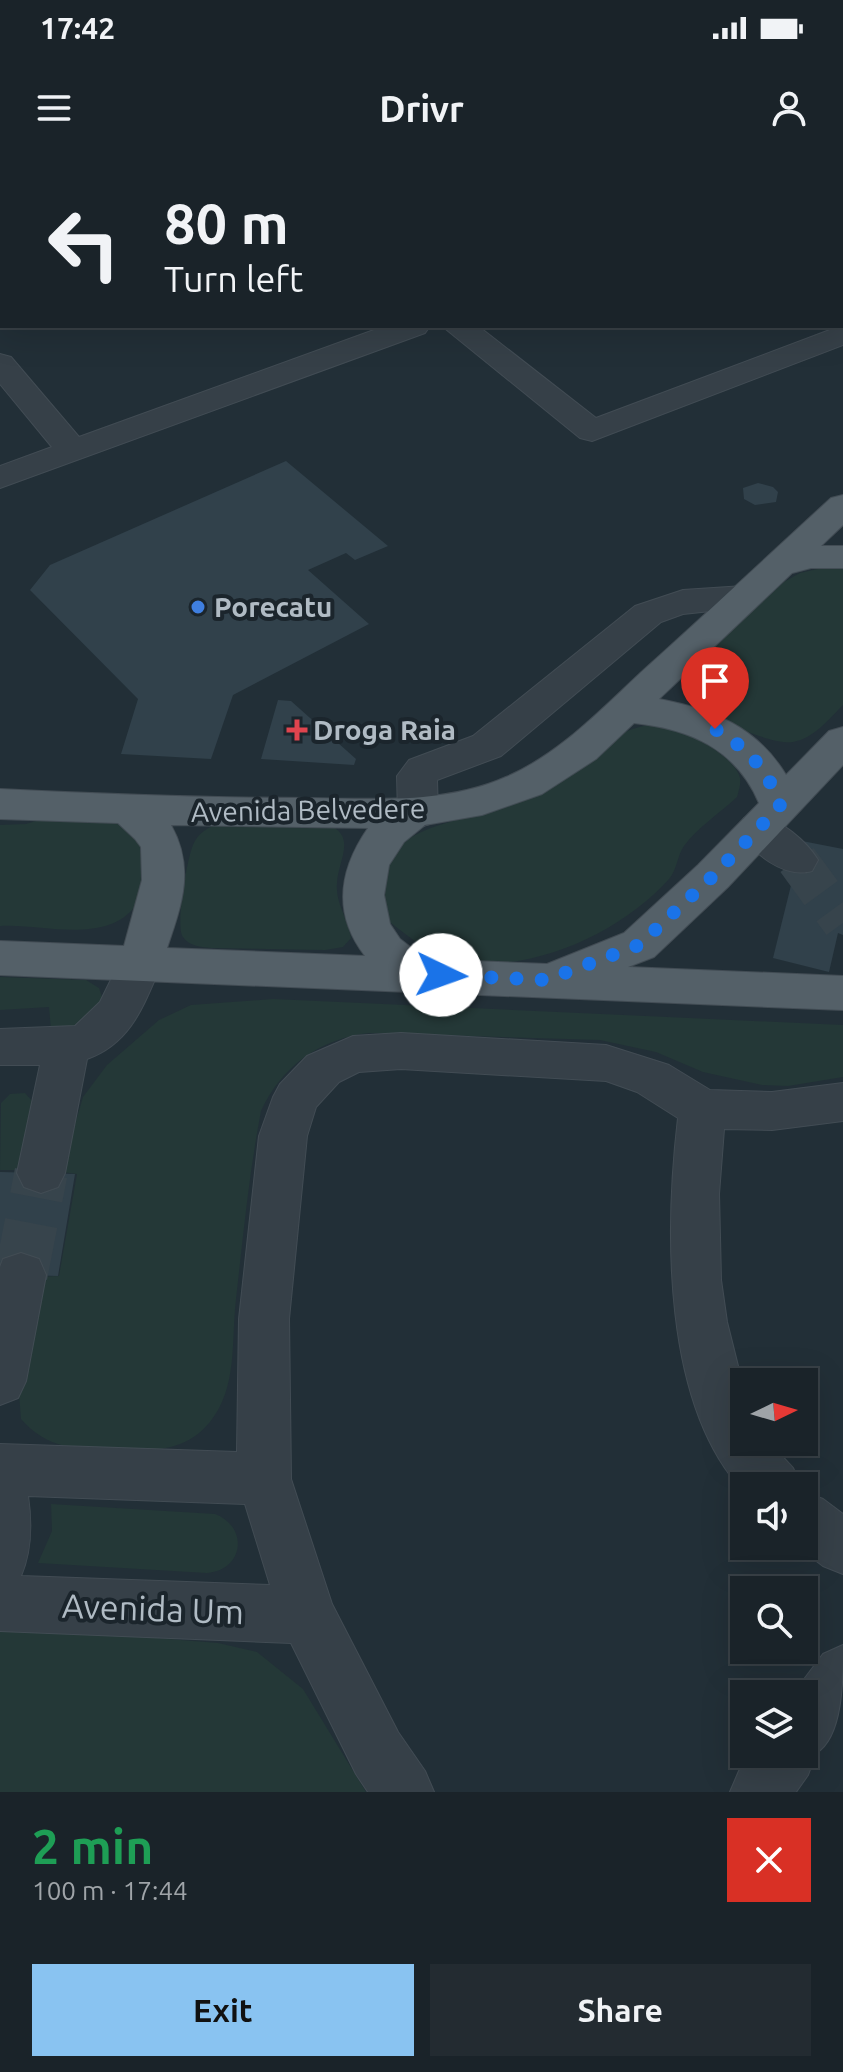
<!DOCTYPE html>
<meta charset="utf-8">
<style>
body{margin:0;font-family:Ubuntu,sans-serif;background:#232b31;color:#f1f3f6;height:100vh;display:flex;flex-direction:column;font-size:30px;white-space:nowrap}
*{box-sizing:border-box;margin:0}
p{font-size:26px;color:#9fa4a8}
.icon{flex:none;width:44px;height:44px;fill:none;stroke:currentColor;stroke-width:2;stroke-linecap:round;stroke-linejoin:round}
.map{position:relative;height:1632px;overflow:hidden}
.drawer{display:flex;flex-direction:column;background:#1a2329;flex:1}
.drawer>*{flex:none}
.guide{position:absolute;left:0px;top:0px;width:844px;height:168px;box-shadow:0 8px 32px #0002,0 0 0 2px #384046;background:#1a2329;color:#f1f3f6;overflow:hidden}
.needle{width:52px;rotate:85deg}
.buttons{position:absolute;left:730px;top:1208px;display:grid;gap:16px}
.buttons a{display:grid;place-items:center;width:88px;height:88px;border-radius:0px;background:#1a2329;box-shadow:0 8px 32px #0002,0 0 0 2px #384046;font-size:40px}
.pin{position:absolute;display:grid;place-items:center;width:68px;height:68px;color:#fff;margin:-82px -34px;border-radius:50% 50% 50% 0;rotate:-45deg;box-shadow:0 0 8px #0007}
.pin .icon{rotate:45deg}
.me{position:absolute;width:88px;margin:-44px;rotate:93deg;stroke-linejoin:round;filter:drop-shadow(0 0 6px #0008)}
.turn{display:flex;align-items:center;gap:28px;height:168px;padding:0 32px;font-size:36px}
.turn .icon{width:104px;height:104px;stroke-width:2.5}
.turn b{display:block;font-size:56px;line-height:68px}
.round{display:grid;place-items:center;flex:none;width:84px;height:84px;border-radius:0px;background:#232b31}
.head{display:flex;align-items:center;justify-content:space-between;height:136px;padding:0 32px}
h1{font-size:48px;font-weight:600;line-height:60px;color:#1e9e55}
.primary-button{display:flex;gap:16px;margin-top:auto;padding:16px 32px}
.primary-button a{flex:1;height:92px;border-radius:0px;background:#89c3f1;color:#111;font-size:32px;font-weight:600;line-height:92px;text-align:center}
.primary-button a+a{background:#232b31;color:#f1f3f6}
.status{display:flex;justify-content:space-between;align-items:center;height:56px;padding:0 40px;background:#1a2329;direction:ltr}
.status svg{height:22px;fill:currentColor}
header{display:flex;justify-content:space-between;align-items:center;height:104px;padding:0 32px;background:#1a2329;font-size:36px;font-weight:600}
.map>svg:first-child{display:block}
.green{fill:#243837}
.building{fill:#31414b}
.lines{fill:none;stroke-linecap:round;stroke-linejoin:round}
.minor-tunnel-far1{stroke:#37444c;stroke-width:41;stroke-dasharray:41 20;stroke-linecap:butt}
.minor-tunnel{stroke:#37444c;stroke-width:53;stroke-dasharray:53 26;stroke-linecap:butt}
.minor-casing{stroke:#424c54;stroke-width:2}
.major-casing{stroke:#424c54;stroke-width:2}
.minor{fill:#364048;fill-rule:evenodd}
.major{fill:#546068;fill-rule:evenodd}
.route{stroke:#1a73e8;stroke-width:14;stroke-dasharray:0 25.2}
.shop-dot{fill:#3f7fe0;stroke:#1b252c;stroke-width:3}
.health-dot{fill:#e0444e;stroke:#1b252c;stroke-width:3}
.labels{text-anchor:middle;stroke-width:8;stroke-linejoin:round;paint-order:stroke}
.poi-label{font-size:28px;font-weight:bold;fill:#b0bbc4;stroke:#1b252c;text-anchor:start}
.street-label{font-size:28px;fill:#b0bbc4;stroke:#1b252c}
.near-street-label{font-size:34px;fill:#b0bbc4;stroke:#1b252c}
</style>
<div class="status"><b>17:42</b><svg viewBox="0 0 49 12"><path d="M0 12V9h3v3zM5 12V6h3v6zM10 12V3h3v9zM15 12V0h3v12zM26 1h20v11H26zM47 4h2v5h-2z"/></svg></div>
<header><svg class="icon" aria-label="menu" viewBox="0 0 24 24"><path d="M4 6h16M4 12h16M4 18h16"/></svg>Drivr<svg class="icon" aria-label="person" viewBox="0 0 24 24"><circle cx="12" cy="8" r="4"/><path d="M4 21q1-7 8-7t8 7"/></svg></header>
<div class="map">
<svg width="843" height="1632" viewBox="0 0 843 1632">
<rect width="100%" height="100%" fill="#222f37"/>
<path class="green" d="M822 408 843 409V545C828 560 814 578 793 582 772 586 703 555 689 539 682 531 682 519 686 510L784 422 800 413Z
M655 564C678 567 734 593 740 618 741 624 739 630 737 637 721 652 697 668 684 686 677 696 677 710 669 719 621 773 528 816 455 800 429 795 409 776 388 761 384 738 377 716 391 696 416 661 470 661 507 645 559 624 597 571 655 564Z
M56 655 116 660 151 691C146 708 144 736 132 750 101 784 39 763 0 766V665L26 664Z
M215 665 333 667C355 679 338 702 337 723 335 743 348 758 351 778L343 787 325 790 211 788C201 787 189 786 183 777 175 767 187 699 193 685 197 675 205 669 215 665Z
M0 817 86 820 99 828 104 843 80 866 51 870 49 847 0 850Z
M273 839 843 865V917L788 926 762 925 703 912 656 892 600 880 369 873C319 879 282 906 261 951 249 1013 243 1077 236 1139 231 1181 238 1227 210 1262 186 1291 155 1291 121 1290 81 1290 49 1291 21 1259L18 1221 39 1117 59 1116 77 1014 61 1012 83 937 107 905 159 860 191 845Z
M25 933 33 942 20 1010H0L1 943 10 934Z
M51 1344 215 1354C249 1367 244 1410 207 1413L38 1403 52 1371Z
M32 1468 218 1483 257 1492 303 1529 366 1632H0V1469Z"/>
<path class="building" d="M286 301 388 386 355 400 346 393 308 410 369 464 233 535 211 599 121 594 138 539 30 430 50 405Z
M758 323 773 327 778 332 776 342 755 345 744 339 743 328Z
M278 540 291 541 356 599 354 605 261 599Z
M802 681 843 689V775L838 773 829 812 773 798Z
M0 1012 75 1014 58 1116 0 1114Z"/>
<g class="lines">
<path class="minor-tunnel-far1" d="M797 700 843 763"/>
<path class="minor-tunnel" d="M21 1115 41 1013"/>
<g class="minor-casing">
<path id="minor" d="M68 0H102L67 2Z
M446 0H479L445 2Z
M687 0H717L718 2H688Z
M0 18H2V36H0Z
M842 84H843V103H842Z
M0 151 2 166 13 167 0 169Z
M843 165V185L592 281 580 278 442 166H478L596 258Z
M385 166H430L425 173 0 328V306L52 287 0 224V194L11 197 79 277Z
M744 426 757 430 762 438 757 446 683 454 661 462 501 596 437 620 438 653 432 663 418 668 404 663 398 653 397 616 409 600 473 576 635 446 683 430Z
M759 654C781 661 806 680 818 700L812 711C784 719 752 693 738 669L744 658Z
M140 786 155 791 162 803C144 844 132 883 87 899L65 1013 58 1027 41 1033 24 1027 17 1013 40 905H0V869L75 866 100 842 125 791Z
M401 873 606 885 669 905 710 930 772 932 843 923V961L772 970 724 969 719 1034 721 1120 727 1162 744 1230V1282H769L793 1308 801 1326H744V1332C662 1245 665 1069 678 958L637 932 606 921 401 909 359 912 339 922 316 947 307 976 289 1159 291 1319 332 1444 398 1572 425 1611 434 1632H368L356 1614 291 1483 0 1471V1284L237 1292 239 1159 259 976 273 937 280 924 307 896 353 876ZM28 1336 245 1344 270 1425 21 1416C32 1390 32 1363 28 1336Z
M21 1093 39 1099 46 1115 26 1221 18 1238 0 1245V1107L3 1099Z
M804 1332 823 1339 843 1354V1414L823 1406 797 1386H804Z
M843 1485C843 1519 843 1577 816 1593L808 1615 796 1632H730L739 1611 751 1594H804V1534H793L823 1494Z"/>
</g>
<g class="major-casing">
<path id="major" d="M843 335V365L821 386H843V408H811L792 413 659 539C712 549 757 567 786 615L829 571 843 567V605L728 727 654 797 628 807 843 816V850L0 815V781L124 786 142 720 141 687 135 679 118 663 0 659V629C103 634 206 638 309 638 373 639 446 644 506 617 562 593 604 546 648 506 710 450 770 394 831 338ZM634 563C690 569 736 589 759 643L698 705 624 773 547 804 426 799 400 779 390 764 384 735 389 705 404 682 425 665 482 655 542 634 596 599ZM171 665 368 668C339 710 332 753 365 796L167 788C182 744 195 708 171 665Z"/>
</g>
<use href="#minor" class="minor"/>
<use href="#major" class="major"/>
</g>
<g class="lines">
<path class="route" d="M441 815 546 820 639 785 713 716 780 646C768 609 748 589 715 569"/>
</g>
<circle class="shop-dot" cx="198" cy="447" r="8"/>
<path class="health-dot" d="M293 558h8v8h8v8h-8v8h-8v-8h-8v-8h8z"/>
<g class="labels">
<g class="poi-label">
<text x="214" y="457">Porecatu</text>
<text x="313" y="580">Droga Raia</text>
</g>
<g class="street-label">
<text transform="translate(308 650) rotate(-1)" y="10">Avenida Belvedere</text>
</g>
<g class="near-street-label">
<text transform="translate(153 1449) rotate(2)" y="12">Avenida Um</text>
</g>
</g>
</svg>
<div class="buttons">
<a><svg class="needle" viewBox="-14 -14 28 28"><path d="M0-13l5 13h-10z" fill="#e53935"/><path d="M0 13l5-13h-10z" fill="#9fa4a8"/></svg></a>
<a><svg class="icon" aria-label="sound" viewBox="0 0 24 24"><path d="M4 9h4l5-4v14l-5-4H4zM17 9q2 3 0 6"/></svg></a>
<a><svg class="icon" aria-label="search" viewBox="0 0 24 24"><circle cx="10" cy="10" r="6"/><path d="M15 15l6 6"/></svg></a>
<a><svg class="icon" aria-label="layers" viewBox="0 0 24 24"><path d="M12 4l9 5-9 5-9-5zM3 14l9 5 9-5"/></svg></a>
</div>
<div class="pin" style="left:715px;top:569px;background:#d93025"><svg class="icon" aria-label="arrive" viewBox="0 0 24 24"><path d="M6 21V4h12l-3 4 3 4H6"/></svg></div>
<svg class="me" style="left:441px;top:815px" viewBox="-20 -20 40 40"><circle r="19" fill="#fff"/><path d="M0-13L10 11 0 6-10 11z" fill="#1a73e8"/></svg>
<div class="guide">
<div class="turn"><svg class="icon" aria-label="left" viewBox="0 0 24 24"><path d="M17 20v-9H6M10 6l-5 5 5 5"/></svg><div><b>80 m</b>Turn left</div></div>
</div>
</div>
<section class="drawer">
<div class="head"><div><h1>2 min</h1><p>100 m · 17:44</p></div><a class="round" style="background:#d93025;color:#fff"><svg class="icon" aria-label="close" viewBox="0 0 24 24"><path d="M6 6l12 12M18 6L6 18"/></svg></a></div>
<div class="primary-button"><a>Exit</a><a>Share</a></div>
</section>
